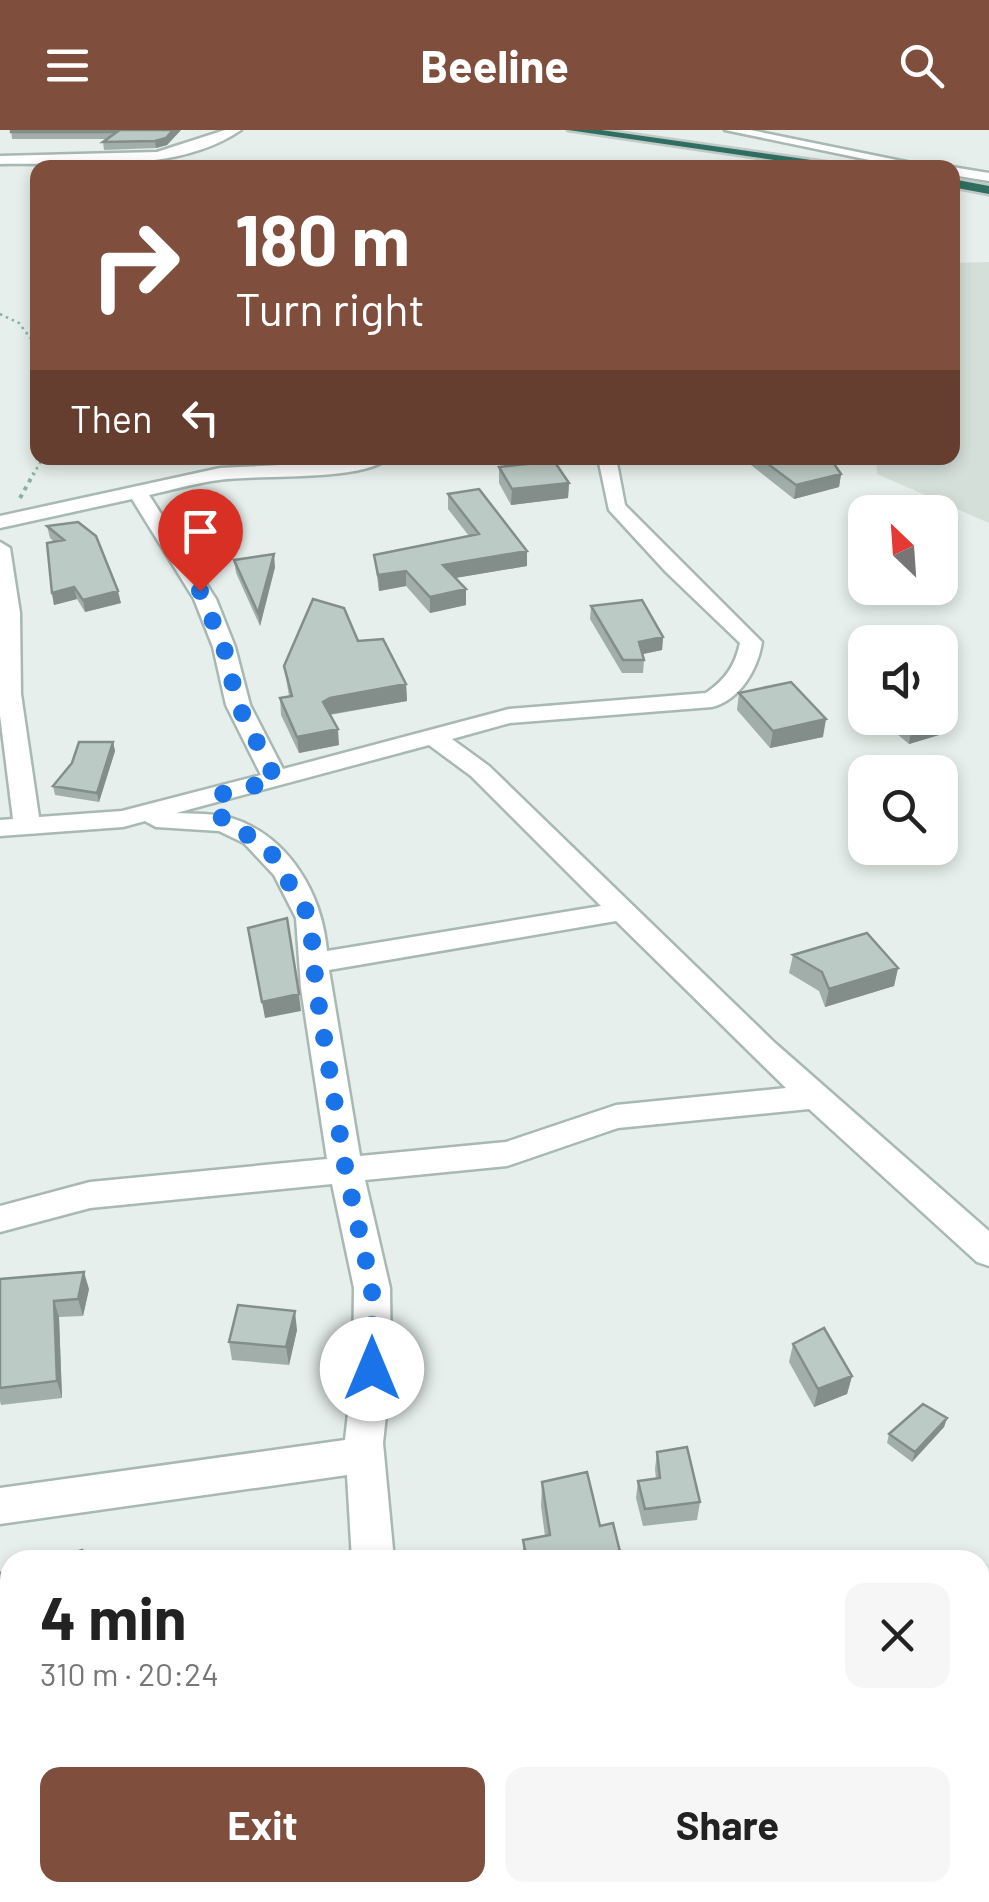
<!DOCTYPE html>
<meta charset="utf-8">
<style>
body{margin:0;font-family:Barlow,sans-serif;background:#f6f6f6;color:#222;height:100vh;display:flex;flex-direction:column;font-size:38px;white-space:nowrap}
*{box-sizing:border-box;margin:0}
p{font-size:32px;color:#767676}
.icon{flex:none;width:55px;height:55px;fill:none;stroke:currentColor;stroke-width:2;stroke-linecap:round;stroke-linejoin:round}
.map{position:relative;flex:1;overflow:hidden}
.details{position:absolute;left:0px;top:1420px;width:990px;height:352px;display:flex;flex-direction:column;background:#fff;border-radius:30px 30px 0 0;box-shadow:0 5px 15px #0003}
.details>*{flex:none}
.hud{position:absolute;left:30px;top:30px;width:930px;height:305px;border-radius:20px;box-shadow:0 5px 15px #0003;background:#804e3d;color:#fff;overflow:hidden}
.needle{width:65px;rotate:335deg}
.fabs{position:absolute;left:848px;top:365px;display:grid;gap:20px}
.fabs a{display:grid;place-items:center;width:110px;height:110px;border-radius:20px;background:#fff;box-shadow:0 5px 15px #0003;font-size:50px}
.pin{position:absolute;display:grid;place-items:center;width:85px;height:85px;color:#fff;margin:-102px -42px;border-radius:50% 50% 50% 0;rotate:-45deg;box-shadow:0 0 10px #0007}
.pin .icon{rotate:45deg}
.me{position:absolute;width:110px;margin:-55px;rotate:0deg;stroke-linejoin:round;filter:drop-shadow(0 0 8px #0008)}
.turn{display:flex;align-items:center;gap:35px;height:210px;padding:0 40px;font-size:45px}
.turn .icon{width:130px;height:130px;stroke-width:2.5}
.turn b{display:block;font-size:70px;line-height:85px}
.then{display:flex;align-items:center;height:95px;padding:0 40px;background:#0003;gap:20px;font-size:38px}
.round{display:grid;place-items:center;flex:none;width:105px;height:105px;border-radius:20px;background:#f6f6f6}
.headline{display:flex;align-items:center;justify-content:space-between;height:170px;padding:0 40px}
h1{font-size:60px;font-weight:700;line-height:75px}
.button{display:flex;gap:20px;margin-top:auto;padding:20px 40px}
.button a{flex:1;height:115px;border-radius:20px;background:#804e3d;color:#fff;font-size:40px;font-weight:700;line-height:115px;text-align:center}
.button a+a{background:#f6f6f6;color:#222}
header{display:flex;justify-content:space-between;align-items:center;height:130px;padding:0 40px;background:#804e3d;color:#fff;font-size:45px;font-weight:700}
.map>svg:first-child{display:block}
.built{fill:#d4dfda}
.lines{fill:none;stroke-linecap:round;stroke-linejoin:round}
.minor-casing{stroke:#a8b8b2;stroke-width:5}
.highway-casing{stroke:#c2cac8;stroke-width:5}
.path-far1{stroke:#86b3a5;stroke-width:2.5;stroke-dasharray:2.5 4;stroke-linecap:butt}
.path{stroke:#86b3a5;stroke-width:4;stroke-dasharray:4 5;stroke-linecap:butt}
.minor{fill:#fff;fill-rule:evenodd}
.highway{fill:#2f6f62;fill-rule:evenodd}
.wall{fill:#a1aea9}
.shaded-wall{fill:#838d89}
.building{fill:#bbcac4;stroke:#838d89;stroke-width:2.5}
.route{stroke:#1a73e8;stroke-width:18;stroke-dasharray:0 32.4}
</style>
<header><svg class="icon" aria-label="menu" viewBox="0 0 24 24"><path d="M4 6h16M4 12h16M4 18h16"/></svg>Beeline<svg class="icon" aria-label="search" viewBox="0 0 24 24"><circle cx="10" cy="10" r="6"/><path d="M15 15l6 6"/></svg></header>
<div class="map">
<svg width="989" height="1772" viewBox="0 0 989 1772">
<rect width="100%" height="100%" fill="#e6efeb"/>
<path class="built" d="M989 132V393L877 344 876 328H952L953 133Z"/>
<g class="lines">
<g class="minor-casing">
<path id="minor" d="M225 0H241C175 45 76 32 0 34V26L157 22Z
M725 0H750L936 38H908Z
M952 37 989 43V51L952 45Z
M353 328H389C360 352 259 344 219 350 195 353 172 360 149 365L216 469 235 517 250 575 283 639 509 579 706 563C725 550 735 536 740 513L666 442 609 380 598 328H616L625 375 762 512C758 539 740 570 712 577L510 593 452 609 489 636 775 913 989 1101V1136L977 1132 809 979 618 998 507 1036 365 1050 390 1158 391 1239 383 1313 394 1430H352L347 1345 0 1394V1358L345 1310 353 1239 354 1158 332 1054 90 1078 0 1102V1076L90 1052 327 1029 301 858 296 788 274 745 244 713 219 701 156 697 145 691 123 697 0 706V690L13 689 0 585V412L10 418 20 483 21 564 39 687 122 681 261 645 226 575 213 517 194 469 132 369 0 398V386L220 338 322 333ZM429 615 471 646 601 776 327 821C322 764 289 706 231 688 214 683 194 684 176 683ZM616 791 786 958 616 975 506 1012 360 1026 329 840Z
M382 1762H430V1772H382Z"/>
</g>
<g class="highway-casing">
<path id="highway" d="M568 0H601L867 38H829Z
M952 49 989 56V64L952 57Z"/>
</g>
<path class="path-far1" d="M212 33 246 38
M0 184 19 193 38 218
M33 345 43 328"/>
<path class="path" d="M20 368 34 343"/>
<use href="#minor" class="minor"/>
<use href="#highway" class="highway"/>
</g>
<path class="wall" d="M11 0H181L167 15 156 18 104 20 103 12 107 9H12Z
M742 328H830L841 344 839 357 794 369Z
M499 337 569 353 568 368 511 375 499 353Z
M448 364 527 421V436L455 448 466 475 430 483 406 456 379 461 374 425 469 406 448 379Z
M78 392 121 473 85 482 77 469 54 475 52 463 54 412 50 408 47 396Z
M234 430 275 437 260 496 236 443Z
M591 476 663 507 662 520 643 524 644 530 643 543H622L590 489Z
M358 511 406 554 407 571 330 585 339 615 299 623 281 585 280 568 289 566 284 536Z
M739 563 823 607 770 618 737 580Z
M878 588H943L939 605 909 614Z
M113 612 115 621 99 672 55 665 53 656 72 633Z
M793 825 898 838 894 856 825 877 819 861 789 843Z
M0 1149 89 1159 83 1186 59 1187 62 1268 1 1275 0 1271Z
M297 1200 289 1235 232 1230 229 1212Z
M793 1214 852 1246 847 1264 814 1277 789 1232Z
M947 1288 944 1297 912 1332 887 1313 889 1304Z
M657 1322 700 1372 697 1390 643 1396 636 1368 638 1351 656 1349 655 1339Z
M542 1352 600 1396 622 1430H523V1410L545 1406 541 1376Z
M275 1762H373L335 1766 301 1772H277Z
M505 1762H534V1765L506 1770Z"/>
<path class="shaded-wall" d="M173 0H181L167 15 156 18 155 11Z
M841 344 839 357 794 369 796 355Z
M569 353 568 368 511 375 512 359Z
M527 421V436L443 450V435Z
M274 424 275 437 260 496 258 483Z
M406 441V456L379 461 378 445Z
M74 457 77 469 54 475 52 463Z
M466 459V475L430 483V467Z
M118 461 121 473 85 482 83 470Z
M663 507 662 520 638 525 639 512Z
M406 554 407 571 331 584 324 588 323 572 330 568Z
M943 588 939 605 909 614 912 596Z
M826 589 823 607 770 618 773 601Z
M338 599 339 615 299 623 297 607Z
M113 612 115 621 99 672 97 663Z
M898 838 894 856 825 877 829 859Z
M299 864 301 881 265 888 262 872Z
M84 1142 89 1159 83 1186 78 1169Z
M54 1171 59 1187 62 1268 57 1251Z
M295 1181 297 1200 289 1235 286 1217Z
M852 1246 847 1264 814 1277 818 1259Z
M947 1288 944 1297 912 1332 915 1322Z
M10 1521V1538L0 1540V1523Z"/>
<path class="building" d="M11 0H173L166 8 155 11 103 12 117 2H11Z
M760 328H830L841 344 796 355Z
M554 331 569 353 512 359 499 337Z
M479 359 527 421 443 435 466 459 430 467 406 441 378 445 374 425 479 404 448 364Z
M78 392 96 406 118 461 83 470 74 457 52 463 47 413 64 410 47 396Z
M274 424 258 483 234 430Z
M313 469 344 478 358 511 383 509 406 554 330 568 323 572 338 599 297 607 280 568 292 566 284 536Z
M642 470 663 507 639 512 644 530H623L591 476Z
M791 552 826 589 773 601 739 563Z
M940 585 943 588 912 596 902 588H940Z
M79 612H113L97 663 53 656 72 633Z
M287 788 299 864 262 872 248 798Z
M867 803 898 838 829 859 822 842 793 825Z
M84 1142 78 1169 54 1171 57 1251 0 1258V1149Z
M238 1175 295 1181 286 1217 229 1212Z
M824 1198 852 1246 818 1259 793 1214Z
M923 1274 947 1288 915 1322 889 1304Z
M687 1317 700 1372 645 1379 638 1351 660 1348 657 1322Z
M587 1342 600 1396 613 1393 622 1430H527L523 1410 550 1405 542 1352Z
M82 1420 83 1430H46Z
M10 1440V1521L0 1523V1443Z
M335 1762H372L373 1772H336Z"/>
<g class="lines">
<path class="route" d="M200 461 224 518 238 575 276 650 214 666 224 694 252 707 270 721 310 788 316 858 346 1042 372 1158V1239"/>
</g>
</svg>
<div class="fabs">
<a><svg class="needle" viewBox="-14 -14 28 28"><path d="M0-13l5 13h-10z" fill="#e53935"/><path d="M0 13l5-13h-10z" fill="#767676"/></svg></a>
<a><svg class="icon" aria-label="sound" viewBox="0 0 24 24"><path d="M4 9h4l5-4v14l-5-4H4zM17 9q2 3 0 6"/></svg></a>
<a><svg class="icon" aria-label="search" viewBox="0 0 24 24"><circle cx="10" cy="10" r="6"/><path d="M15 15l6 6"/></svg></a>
</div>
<div class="pin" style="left:200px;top:461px;background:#d93025"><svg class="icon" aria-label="arrive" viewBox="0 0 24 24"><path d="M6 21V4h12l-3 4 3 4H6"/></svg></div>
<svg class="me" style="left:372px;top:1239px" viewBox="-20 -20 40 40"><circle r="19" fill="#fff"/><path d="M0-13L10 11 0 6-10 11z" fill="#1a73e8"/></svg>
<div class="hud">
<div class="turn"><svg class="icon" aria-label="right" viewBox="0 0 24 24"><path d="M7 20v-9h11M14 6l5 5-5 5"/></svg><div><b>180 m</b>Turn right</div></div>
<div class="then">Then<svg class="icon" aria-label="left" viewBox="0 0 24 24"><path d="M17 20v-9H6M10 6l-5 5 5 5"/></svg></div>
</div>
<section class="details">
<div class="headline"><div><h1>4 min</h1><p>310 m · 20:24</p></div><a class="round"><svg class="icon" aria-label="close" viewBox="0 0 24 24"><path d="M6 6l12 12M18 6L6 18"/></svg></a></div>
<div class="button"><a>Exit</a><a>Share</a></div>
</section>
</div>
